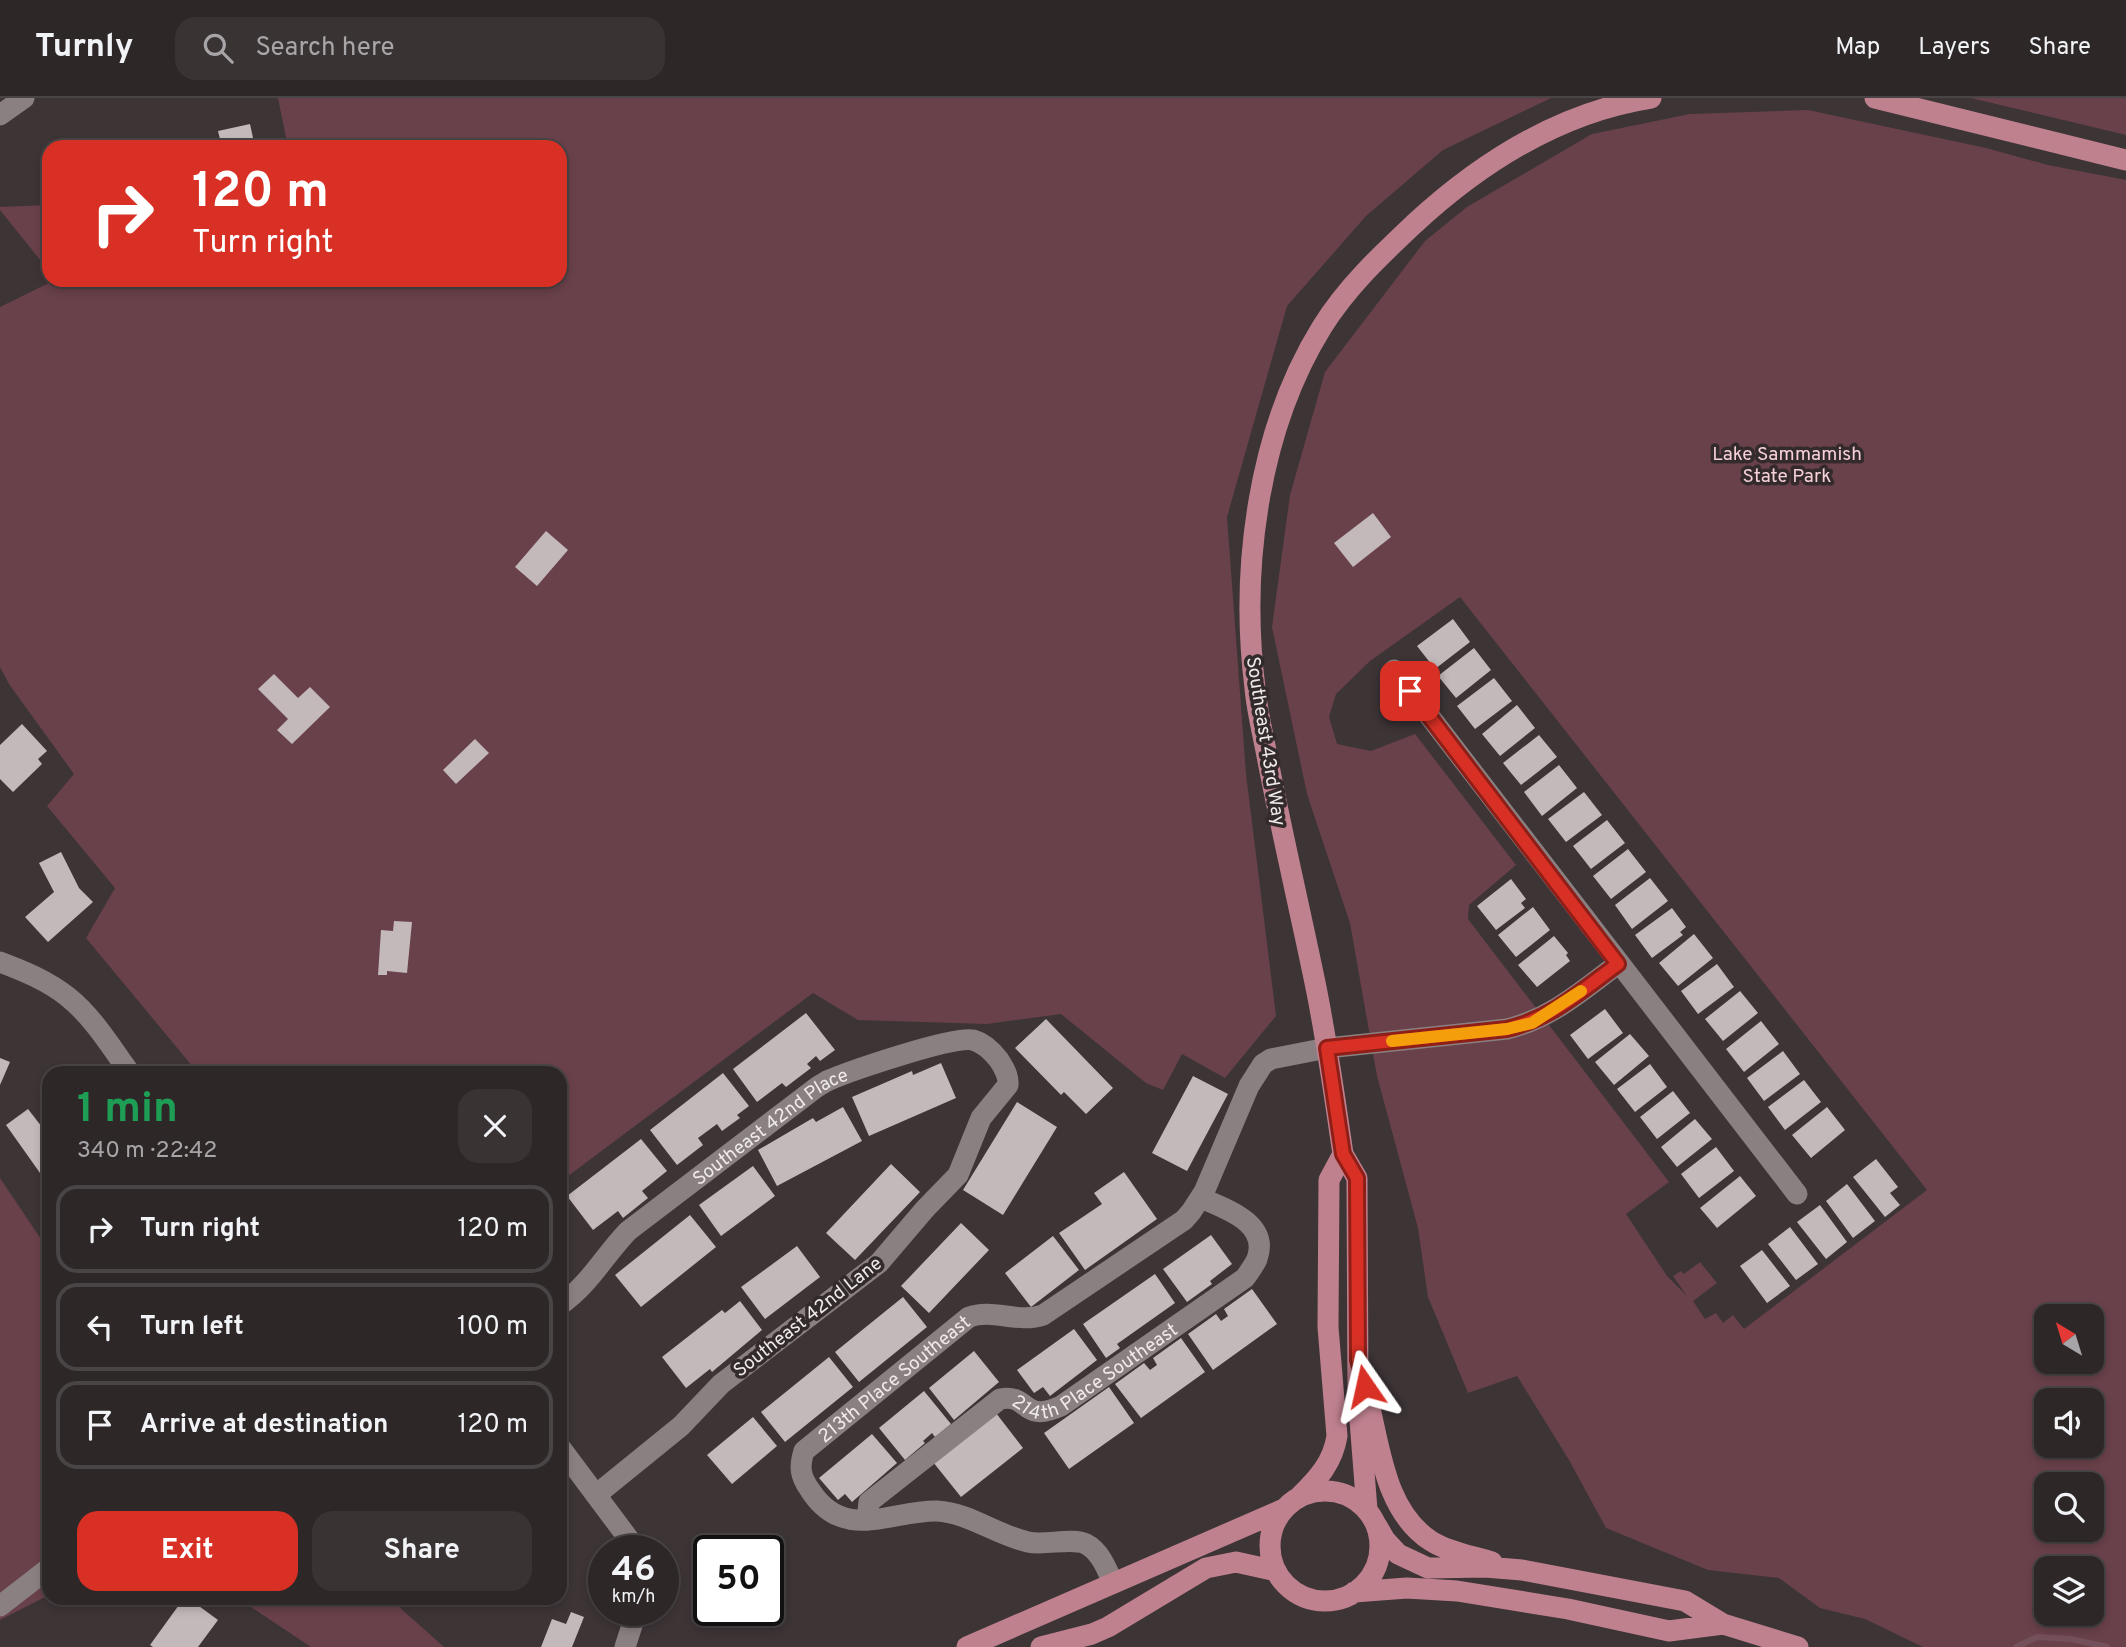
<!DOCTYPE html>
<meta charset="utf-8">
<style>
body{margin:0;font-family:Overpass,sans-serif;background:#3a3334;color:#f1f3f6;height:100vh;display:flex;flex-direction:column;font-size:26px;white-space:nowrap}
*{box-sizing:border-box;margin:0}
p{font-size:23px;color:#a7a5a8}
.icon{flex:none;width:38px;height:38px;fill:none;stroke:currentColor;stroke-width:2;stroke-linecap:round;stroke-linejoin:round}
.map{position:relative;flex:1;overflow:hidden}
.sheet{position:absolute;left:42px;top:968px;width:525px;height:539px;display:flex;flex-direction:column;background:#2e2728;border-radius:21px;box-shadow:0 4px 10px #0003,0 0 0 2px #494445}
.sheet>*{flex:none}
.top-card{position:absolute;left:42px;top:42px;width:525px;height:147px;border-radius:21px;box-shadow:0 4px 10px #0003,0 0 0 2px #494445;background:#d93025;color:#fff;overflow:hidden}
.needle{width:46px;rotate:322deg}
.buttons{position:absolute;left:2034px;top:1206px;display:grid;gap:14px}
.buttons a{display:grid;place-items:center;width:70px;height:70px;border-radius:14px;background:#2e2728;box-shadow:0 4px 10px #0003,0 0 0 2px #494445;font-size:35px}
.speed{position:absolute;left:588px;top:1437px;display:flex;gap:14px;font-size:35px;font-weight:700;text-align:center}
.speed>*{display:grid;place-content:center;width:91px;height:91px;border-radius:50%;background:#2e2728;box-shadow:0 4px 10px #0003,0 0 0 2px #494445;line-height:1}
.speed small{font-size:18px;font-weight:400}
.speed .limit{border:4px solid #111;border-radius:10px;background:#fff;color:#111}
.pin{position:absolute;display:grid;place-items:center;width:60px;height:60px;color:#fff;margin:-30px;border-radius:14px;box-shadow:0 4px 10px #0006}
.me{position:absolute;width:77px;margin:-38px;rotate:349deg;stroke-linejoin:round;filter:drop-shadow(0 0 5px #0008)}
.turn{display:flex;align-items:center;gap:24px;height:147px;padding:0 35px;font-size:32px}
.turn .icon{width:91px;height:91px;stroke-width:2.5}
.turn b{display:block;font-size:49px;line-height:60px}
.round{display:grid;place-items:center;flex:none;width:74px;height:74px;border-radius:21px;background:#3a3334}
.overview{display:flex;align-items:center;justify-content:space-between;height:119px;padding:0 35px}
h1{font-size:42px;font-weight:700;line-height:52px;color:#1e9e55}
.primary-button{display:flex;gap:14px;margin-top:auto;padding:14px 35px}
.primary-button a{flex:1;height:80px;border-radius:21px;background:#d93025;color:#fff;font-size:28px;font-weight:700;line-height:80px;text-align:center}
.primary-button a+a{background:#3a3334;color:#f1f3f6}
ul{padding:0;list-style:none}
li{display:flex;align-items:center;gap:21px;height:88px;margin:0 14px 10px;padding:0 21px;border:4px solid #494445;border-radius:21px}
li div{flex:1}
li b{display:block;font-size:26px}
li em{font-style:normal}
header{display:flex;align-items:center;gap:42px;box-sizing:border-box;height:98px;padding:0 35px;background:#2e2728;border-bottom:2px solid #494445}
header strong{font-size:33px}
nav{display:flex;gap:38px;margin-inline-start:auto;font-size:24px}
.search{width:490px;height:63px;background:#3a3334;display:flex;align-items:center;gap:18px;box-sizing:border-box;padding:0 24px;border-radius:21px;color:#a7a5a8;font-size:26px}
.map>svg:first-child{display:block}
.green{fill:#69414a;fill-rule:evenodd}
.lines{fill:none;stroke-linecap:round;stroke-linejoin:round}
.stream{stroke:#74505b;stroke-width:6}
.building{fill:#c3b8ba}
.minor{stroke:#8a8081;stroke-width:21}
.major{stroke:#c0818f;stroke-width:21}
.route-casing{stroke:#8d1f18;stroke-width:18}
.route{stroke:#d93025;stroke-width:12}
.slow{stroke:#f59e0b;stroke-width:12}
.labels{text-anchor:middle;stroke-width:7;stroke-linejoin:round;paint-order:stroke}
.park-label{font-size:19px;fill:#f7d1d8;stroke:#332a2c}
.street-label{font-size:19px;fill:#efe9ea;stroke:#332a2c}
</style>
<header>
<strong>Turnly</strong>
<div class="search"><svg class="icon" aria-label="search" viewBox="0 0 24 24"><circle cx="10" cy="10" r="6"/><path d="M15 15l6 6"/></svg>Search here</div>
<nav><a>Map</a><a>Layers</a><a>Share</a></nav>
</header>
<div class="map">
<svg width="2126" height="1549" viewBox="0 0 2126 1549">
<rect width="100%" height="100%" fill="#3d3436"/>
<path class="green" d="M278 0H1551L1443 52 1366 118 1287 208 1227 419 1246 676 1276 918 1225 980 1182 956 1163 992 1146 985 1061 916 987 926 858 922 813 895 560 1084V975H198L86 840 115 790 47 708 74 676 9 586 0 569V209L55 182H560V49H288Z
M1971 0H2126V37Z
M1808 12 1986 50 2048 67 2126 82V1549H1923L1865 1521 1820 1510 1779 1480 1708 1472 1606 1430 1569 1362 1517 1278 1468 1295 1428 1199 1418 1130 1377 978 1350 825 1307 696 1272 529 1290 397 1325 274 1425 143 1467 109 1592 36 1690 16ZM1460 499 1927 1092 1744 1231 1733 1217 1723 1225 1716 1215 1705 1221 1693 1203 1717 1185 1700 1164 1684 1176 1681 1173 1673 1178 1687 1198 1667 1178 1626 1116 1669 1084 1468 821 1469 807 1516 767 1415 636 1371 653 1337 646 1329 619 1336 596 1370 563ZM2046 1218H2091V1264H2046ZM2046 1302H2091V1348H2046ZM2046 1386H2091V1432H2046ZM2046 1470H2091V1516H2046Z
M49 107V173L0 112V109Z
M0 1080 49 1153V1497L0 1522Z
M240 1500H389L444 1549H311L251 1509Z"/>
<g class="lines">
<path class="stream" d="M2016 1549 2037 1539 2071 1541 2107 1549"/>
</g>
<path class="building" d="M250 26 255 49H222L218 33Z
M1373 415 1391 439 1353 469 1334 445Z
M546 433 568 452 537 488 515 469Z
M1453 521 1470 544 1435 571 1417 548Z
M1474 550 1491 572 1456 600 1438 578Z
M274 576 298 600 310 589 330 609 292 646 277 632 288 621 258 591Z
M1494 580 1512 603 1475 631 1457 608Z
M1517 607 1535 630 1500 658 1482 636Z
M22 626 47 653 38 661 42 666 13 694 0 681V647Z
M1539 637 1557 659 1521 687 1503 665Z
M475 641 489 655 456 686 443 672Z
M1559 667 1577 690 1542 718 1524 694Z
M1584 694 1602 717 1566 744 1548 721Z
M1607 722 1625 745 1591 771 1573 748Z
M1628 751 1646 774 1611 801 1593 778Z
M61 754 79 790 93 804 48 844 25 819 54 794 39 765Z
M1650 780 1668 803 1632 831 1615 807Z
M1511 781 1526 801 1521 805 1525 810 1496 832 1477 808Z
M1533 809 1550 832 1516 859 1498 837Z
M1672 810 1686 829 1680 834 1683 837 1652 860 1635 837Z
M394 823 412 824 407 875 387 873V877H378L381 832 393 833Z
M1694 836 1713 860 1678 888 1659 865Z
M1554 838 1568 855 1566 857 1570 863 1537 889 1518 867Z
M1717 866 1734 889 1698 916 1681 893Z
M1740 893 1758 915 1723 943 1705 921Z
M1605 911 1623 935 1588 961 1570 937Z
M806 915 835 952 820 963 816 958 807 966 811 970 786 989 782 985 757 1004 733 971Z
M1046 921 1113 990 1086 1016 1064 994 1061 997 1015 950Z
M1761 923 1779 946 1744 974 1726 951Z
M1630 936 1649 958 1614 987 1595 964Z
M1783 953 1800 976 1764 1003 1747 980Z
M0 960 10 964 0 987Z
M941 965 956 1000 869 1038 852 999 912 973 913 977Z
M1650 966 1667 989 1635 1014 1617 991Z
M723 975 749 1008 737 1017 740 1020 722 1033 717 1026 698 1040 703 1047 677 1067 650 1032Z
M1193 978 1228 996 1187 1073 1152 1055Z
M1804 982 1821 1004 1785 1032 1768 1009Z
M1673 993 1690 1015 1657 1041 1640 1019Z
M1017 1004 1057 1029 1003 1117 963 1092Z
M843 1009 862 1043 777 1088 758 1052 813 1020 816 1024Z
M1827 1009 1845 1032 1811 1060 1792 1037Z
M28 1011 49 1038V1079L45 1082 6 1027Z
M1695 1021 1712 1041 1677 1069 1661 1049Z
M641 1041 667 1073 642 1093 648 1100 623 1120 618 1113 593 1132 567 1098Z
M1716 1049 1734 1073 1699 1100 1681 1076Z
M1876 1061 1898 1089 1890 1095 1900 1107 1885 1119 1853 1079Z
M891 1066 920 1094 855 1162 826 1135Z
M753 1068 775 1098 721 1138 699 1107Z
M1124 1074 1157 1121 1085 1172 1059 1135 1102 1106 1094 1095Z
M1740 1078 1756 1098 1717 1130 1700 1110Z
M1847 1086 1875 1123 1853 1140 1826 1103Z
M1820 1107 1847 1144 1826 1161 1797 1124Z
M690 1117 716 1149 641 1209 615 1177Z
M961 1125 989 1152 929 1215 901 1188Z
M1790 1129 1818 1166 1796 1182 1768 1146Z
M1211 1137 1232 1166 1210 1183 1212 1186 1187 1204 1163 1171Z
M1053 1138 1079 1172 1031 1209 1005 1175Z
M797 1148 820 1179 765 1221 741 1189Z
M1762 1152 1790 1188 1767 1205 1740 1168Z
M1155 1176 1175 1205 1117 1246 1120 1250 1106 1260 1083 1226Z
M1252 1191 1277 1226 1213 1272 1188 1236 1216 1216 1221 1223 1228 1218 1224 1211Z
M903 1199 927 1229 859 1284 835 1254Z
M740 1203 762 1232 712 1274 710 1271 686 1290 662 1259 722 1212 725 1215Z
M1074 1231 1097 1262 1050 1298 1043 1289 1034 1295 1017 1272Z
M1181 1240 1205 1274 1141 1320 1115 1286 1144 1265 1150 1272 1157 1267 1153 1260Z
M974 1253 999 1284 954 1322 929 1290Z
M829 1259 853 1289 785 1344 761 1314Z
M1109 1289 1134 1325 1069 1371 1044 1335Z
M924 1293 951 1326 935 1339 932 1335 923 1343 925 1345 905 1362 879 1330Z
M996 1315 1023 1350 961 1399 933 1364Z
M753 1319 777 1348 732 1386 707 1357Z
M872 1336 897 1365 852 1404 845 1396 838 1402 819 1380Z
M184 1500H188L218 1522 198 1549H153L150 1547Z
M571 1514 584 1519 572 1549H541L552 1521 566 1526Z"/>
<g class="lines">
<g class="minor">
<path d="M0 17 24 0"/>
<path d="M1394 572 1797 1096"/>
<path d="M0 864C24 873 48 883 68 899 93 919 111 949 130 975"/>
<path id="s1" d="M560 1207C589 1187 604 1158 628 1133L817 989 827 983C850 973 952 938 973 942 984 945 992 953 999 962 1004 970 1009 978 1008 987L981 1020 958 1077 925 1111 879 1165 721 1286 681 1328 596 1397"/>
<path d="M560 1349 637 1452"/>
<path id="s2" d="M867 1422 869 1404 1000 1301C1030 1295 1021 1326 1061 1308L1245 1180C1249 1174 1254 1168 1257 1161 1270 1125 1226 1111 1201 1100"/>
<path id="s3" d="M1113 1485C1107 1471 1100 1453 1086 1446 1072 1439 1045 1448 1028 1444 996 1437 970 1415 937 1413 891 1412 844 1445 810 1392 800 1378 799 1369 804 1353L969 1219C993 1210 1018 1226 1043 1217L1184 1122 1191 1114 1204 1094 1249 988 1263 966 1271 961 1327 950 1507 931C1552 920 1581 893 1618 866"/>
<path d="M0 1508 49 1470"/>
<path d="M625 1549 637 1512"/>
</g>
<path class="major" d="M1875 0 2126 62
M1367 1298C1380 1347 1384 1413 1431 1443 1448 1454 1473 1458 1492 1464
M1270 1448a55 55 0 1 1 110 0a55 55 0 1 1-110 0Z
M1299 1399C1318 1381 1333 1364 1337 1338L1328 1229 1329 1082 1343 1056
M1367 1412 1358 1297 1357 1080 1343 1056C1334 996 1326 935 1313 875 1298 803 1281 731 1267 658 1263 636 1257 613 1255 590 1240 471 1258 332 1322 229 1347 189 1380 158 1414 126 1480 65 1561 14 1651 0
M1377 1428 1385 1442 1398 1456 1428 1470 1485 1469 1522 1472 1685 1503 1723 1526 1798 1549
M1354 1494 1407 1490 1457 1493 1568 1511 1669 1533 1723 1526
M967 1549 1284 1411
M1041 1549 1092 1536 1108 1529 1206 1470 1236 1464 1276 1473"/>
</g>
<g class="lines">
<g class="route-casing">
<path id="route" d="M1365 1288 1358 1262 1357 1080 1343 1056 1327 950 1507 931C1552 920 1581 893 1618 866L1410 593"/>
</g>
<use href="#route" class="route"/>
<path class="slow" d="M1392 943 1507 931 1532 925 1581 893"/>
</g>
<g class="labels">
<g class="park-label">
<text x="1787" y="362">Lake Sammamish<tspan x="1787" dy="22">State Park</tspan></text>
</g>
<g class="street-label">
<text transform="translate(1267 643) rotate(81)" y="7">Southeast 43rd Way</text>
<text dy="7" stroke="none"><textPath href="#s1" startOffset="278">Southeast 42nd Place</textPath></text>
<text transform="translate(807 1218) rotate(-38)" y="7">Southeast 42nd Lane</text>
<text dy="7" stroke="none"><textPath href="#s2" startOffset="294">214th Place Southeast</textPath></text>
<text dy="7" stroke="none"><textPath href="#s3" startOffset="499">213th Place Southeast</textPath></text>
</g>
</g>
</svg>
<div class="buttons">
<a><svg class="needle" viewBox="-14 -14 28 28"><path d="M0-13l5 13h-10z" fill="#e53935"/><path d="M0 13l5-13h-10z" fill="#a7a5a8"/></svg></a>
<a><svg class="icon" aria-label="sound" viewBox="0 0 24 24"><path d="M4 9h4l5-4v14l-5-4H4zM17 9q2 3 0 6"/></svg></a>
<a><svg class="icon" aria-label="search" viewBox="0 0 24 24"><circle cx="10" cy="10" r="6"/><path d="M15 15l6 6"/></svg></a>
<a><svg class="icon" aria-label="layers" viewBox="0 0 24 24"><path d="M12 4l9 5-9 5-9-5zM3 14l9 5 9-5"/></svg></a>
</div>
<div class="speed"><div>46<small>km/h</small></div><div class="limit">50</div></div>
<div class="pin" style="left:1410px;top:593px;background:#d93025"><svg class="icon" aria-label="arrive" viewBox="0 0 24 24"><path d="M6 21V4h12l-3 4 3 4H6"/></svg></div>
<svg class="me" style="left:1365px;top:1288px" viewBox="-20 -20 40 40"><path d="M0-17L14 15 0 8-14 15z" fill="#d93025" stroke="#fff" stroke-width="4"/></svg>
<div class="top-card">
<div class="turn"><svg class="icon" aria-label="right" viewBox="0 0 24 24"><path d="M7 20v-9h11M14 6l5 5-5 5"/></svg><div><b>120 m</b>Turn right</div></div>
</div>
<section class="sheet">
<div class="overview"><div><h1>1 min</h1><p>340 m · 22:42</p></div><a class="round"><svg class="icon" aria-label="close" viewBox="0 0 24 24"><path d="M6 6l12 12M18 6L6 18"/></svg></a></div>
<ul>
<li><svg class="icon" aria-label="right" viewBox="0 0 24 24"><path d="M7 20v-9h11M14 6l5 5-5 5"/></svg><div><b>Turn right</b></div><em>120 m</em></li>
<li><svg class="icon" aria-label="left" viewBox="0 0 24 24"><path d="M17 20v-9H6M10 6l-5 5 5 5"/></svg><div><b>Turn left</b></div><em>100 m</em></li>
<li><svg class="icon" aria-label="arrive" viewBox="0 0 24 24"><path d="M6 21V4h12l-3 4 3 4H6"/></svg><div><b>Arrive at destination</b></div><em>120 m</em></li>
</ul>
<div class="primary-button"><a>Exit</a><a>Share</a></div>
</section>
</div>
